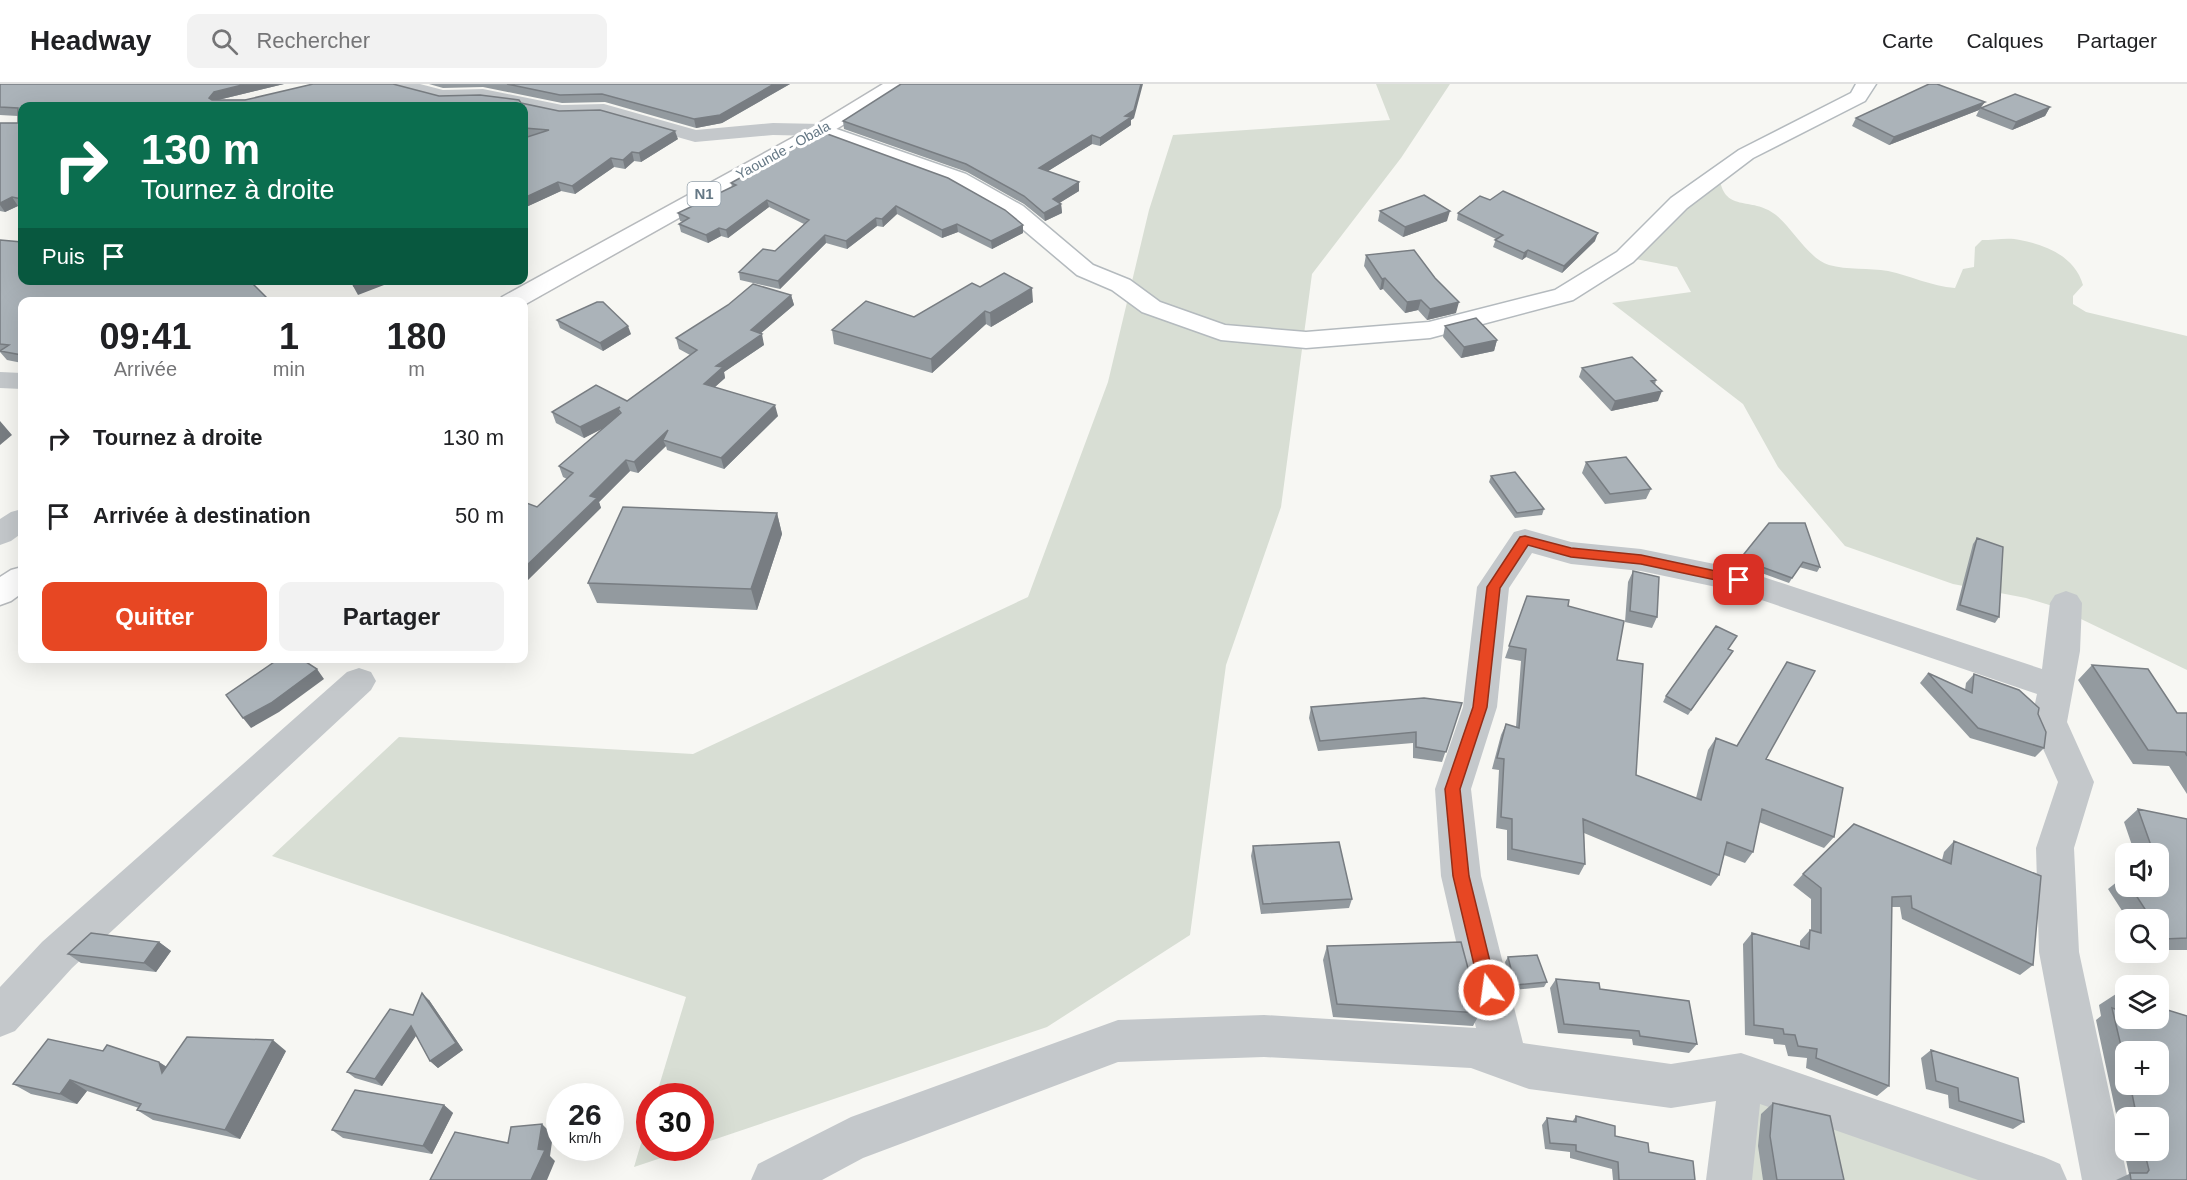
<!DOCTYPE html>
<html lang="fr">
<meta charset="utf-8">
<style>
body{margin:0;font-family:Helvetica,sans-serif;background:#f2f2f2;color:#202124;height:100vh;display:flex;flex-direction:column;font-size:22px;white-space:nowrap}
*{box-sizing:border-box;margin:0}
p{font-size:20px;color:#757577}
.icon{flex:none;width:33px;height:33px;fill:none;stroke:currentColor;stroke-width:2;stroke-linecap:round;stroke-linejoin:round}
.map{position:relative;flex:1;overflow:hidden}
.panel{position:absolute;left:18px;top:213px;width:510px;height:366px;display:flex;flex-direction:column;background:#fff;border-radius:12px;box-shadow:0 6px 24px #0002}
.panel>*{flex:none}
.hud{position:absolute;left:18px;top:18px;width:510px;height:183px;border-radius:12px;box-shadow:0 6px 24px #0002;background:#0b6e4f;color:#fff;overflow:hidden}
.tools{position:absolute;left:2115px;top:759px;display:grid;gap:12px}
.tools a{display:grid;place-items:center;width:54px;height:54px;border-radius:12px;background:#fff;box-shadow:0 6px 24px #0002;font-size:30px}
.speed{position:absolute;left:546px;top:999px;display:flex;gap:12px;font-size:30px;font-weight:700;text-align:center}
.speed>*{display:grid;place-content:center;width:78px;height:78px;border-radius:50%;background:#fff;box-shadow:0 6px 24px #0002;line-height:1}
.speed small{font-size:15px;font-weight:400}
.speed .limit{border:9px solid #d22;background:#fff;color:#111}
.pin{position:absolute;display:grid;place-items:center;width:51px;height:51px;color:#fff;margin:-26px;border-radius:12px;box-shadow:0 3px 9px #0006}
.me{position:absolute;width:66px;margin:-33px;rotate:346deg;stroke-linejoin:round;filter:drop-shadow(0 0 4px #0008)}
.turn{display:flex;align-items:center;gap:21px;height:126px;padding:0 24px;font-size:27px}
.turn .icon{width:78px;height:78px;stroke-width:2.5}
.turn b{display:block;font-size:42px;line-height:51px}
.then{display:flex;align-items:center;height:57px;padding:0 24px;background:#0003;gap:12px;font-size:22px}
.eta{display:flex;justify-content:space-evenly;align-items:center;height:102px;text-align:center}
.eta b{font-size:36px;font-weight:700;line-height:42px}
.action{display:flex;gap:12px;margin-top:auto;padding:12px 24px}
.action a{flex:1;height:69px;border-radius:12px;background:#e74723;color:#fff;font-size:24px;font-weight:700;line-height:69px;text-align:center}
.action a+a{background:#f2f2f2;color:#202124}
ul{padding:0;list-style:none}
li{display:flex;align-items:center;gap:18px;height:78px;padding:0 24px}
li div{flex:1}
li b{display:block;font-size:22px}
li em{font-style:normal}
header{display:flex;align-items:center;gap:36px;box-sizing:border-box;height:84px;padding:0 30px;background:#fff;border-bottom:2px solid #e0e0e0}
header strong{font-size:28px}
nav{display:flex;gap:33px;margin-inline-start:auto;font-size:21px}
.search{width:420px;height:54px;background:#f2f2f2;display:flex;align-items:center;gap:15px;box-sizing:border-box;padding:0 21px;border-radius:12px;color:#757577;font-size:22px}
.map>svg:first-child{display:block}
.green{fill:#d8ded4}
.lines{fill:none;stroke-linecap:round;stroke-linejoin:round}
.secondary-casing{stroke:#b4babe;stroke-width:3}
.highway-casing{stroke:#b7babd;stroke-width:3}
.street{fill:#c4c8cb;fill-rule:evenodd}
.secondary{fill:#fff;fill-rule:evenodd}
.highway{fill:#fff;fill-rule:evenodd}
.wall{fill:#939a9f;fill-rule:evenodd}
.shaded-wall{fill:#787d82}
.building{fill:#abb3b9;stroke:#787d82;stroke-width:1.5}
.route{fill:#e74723;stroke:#962e17;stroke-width:1.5}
.labels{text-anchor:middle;stroke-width:6;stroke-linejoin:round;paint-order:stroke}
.far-street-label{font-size:14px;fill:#657885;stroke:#fff}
.shield{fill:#fff;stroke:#93a0aa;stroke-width:1.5}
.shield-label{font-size:15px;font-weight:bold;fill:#657885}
</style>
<header>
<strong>Headway</strong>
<div class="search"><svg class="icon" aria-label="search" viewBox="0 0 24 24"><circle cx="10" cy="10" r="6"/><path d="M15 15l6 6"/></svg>Rechercher</div>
<nav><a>Carte</a><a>Calques</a><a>Partager</a></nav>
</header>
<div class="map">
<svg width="2187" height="1096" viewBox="0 0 2187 1096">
<rect width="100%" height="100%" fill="#f7f7f3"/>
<path class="green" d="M1376 0H1450L1401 74 1312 190 1281 423 1226 581 1190 851 1047 943 701 1060 700 1012H656L686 913 272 772 399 653 693 670 1028 513 1108 298 1149 126 1173 51 1390 36Z
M1719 90C1723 131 1751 111 1776 131 1793 145 1809 175 1829 181 1847 186 1869 184 1888 187 1911 192 1931 202 1955 204L1963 185 1974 183 1975 163 1982 156C1994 156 2009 153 2020 156 2047 161 2075 173 2083 201L2073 212V220L2086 228 2187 252V586L2056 523 2026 514 1953 500 1845 462 1778 383 1743 320 1612 219 1691 208 1677 183 1625 173Z
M1741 991 1989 1096H1750Z
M649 1033 650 1064H691L634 1083Z"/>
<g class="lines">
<g class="secondary-casing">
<path id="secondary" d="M1856 0H1876L1865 17 1753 74 1687 124 1633 178 1573 216 1430 254 1306 264 1221 256 1142 228 1112 206 1077 191 1007 132 950 100 814 50 811 46 814 42 821 40 828 42 966 90 1023 122 1093 181 1130 196 1160 218 1225 241 1306 248 1429 238 1555 206 1617 168 1671 114 1739 66 1851 9Z"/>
</g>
<g class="highway-casing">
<path id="highway" d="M883 0H907L904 4 828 50 524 221V218H499L502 213 814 42Z
M22 483V509L11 517 0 521V493L11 486Z"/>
</g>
<path class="street" d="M387 0H420L443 6 483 5 562 21 604 20 696 46 773 39 821 40 828 42 831 46 828 50 821 52 773 51 695 58 603 32 562 33 524 25V22L483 17 443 18 390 4Z
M0 288 22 289V305L0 304Z
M22 425V449L11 457 0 461V435L11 428Z
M1525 445 1571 458 1641 465 1739 485 2042 585 2050 519 2055 511 2066 507 2077 511 2082 519 2080 567 2067 638 2094 698 2074 764 2079 868 2128 1096H2082L2039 868 2036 764 2058 698 2031 638 2037 610 1735 507 1641 487 1571 480 1532 469 1509 504 1497 623 1471 705 1481 792 1523 959 1671 980 1741 969 2044 1073 2060 1080 2067 1096H1978L1760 1020 1752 1096H1706L1716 1017 1671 1024 1529 1005 1471 984 1264 973 1118 978 863 1074 822 1096H751L758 1080 851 1033 1118 936 1264 931 1476 944 1441 792 1435 705 1463 623 1477 503 1514 448Z
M359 584 371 588 376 597 371 606 72 884 15 947 0 953V903L42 858 347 588Z"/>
<use href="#secondary" class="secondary"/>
<use href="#highway" class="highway"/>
</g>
<path class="wall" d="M0 0H284L218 16 439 12 521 19 678 55 641 78 634 77 625 85 614 83 575 110 561 107 524 124V54L528 52H524V22H22V122H18L5 128 0 127V39H18V32L0 31Z
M429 0H790L722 39 696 44 605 18 562 19 483 3 443 4Z
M1982 23H2050L2045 32 2012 46 1976 32 1979 26 1889 61 1852 42 1856 34Z
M1134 34 1131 36V41L1100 62 1092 60 1048 87 1079 107 1059 119 1061 120 1062 129 1045 137 1024 120 967 88 844 45 843 37Z
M822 48 1023 141V149L992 165 958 148 942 154 897 130 883 143 877 142 847 165 826 159 780 205 740 196 739 188 775 167 804 140 769 123 728 154 721 152 708 159 681 148 679 140 683 138 680 137 678 129 732 103 731 99Z
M1380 127 1447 137 1403 153 1378 137Z
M1458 129 1595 157 1562 189 1526 173 1522 176 1493 163 1496 155 1457 136Z
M0 156 22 218V279L7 276 0 268Z
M1366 171 1456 229 1427 236 1418 226 1405 229 1383 205 1380 206 1364 182Z
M980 203 1033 218 991 243 986 240 932 289 834 260 832 246 914 233Z
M791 211 794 221 760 250 764 261 724 288 725 294 715 303 778 332 724 385 667 366 666 362 638 389 630 387 599 418 601 424 537 423 567 395 563 393 559 382 604 343 584 354 556 339 552 328 627 317 690 271 679 265 676 254Z
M557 236 631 250 603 267 560 244Z
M1445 242 1497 256 1494 267 1461 274 1443 253Z
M1582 284 1656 296 1655 301 1658 317 1611 327 1579 293Z
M1586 378 1651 405 1646 415 1605 420 1582 389Z
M1491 392 1544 425 1542 431 1515 434 1489 398Z
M777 429 782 450 757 526 597 519 588 499Z
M1805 439 1820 483 1817 488 1799 483 1789 499 1737 480 1740 475Z
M1977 454 1999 533 1995 539 1956 526 1973 460Z
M1633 487 1657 533 1652 544 1625 538 1628 498Z
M1527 512 1568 522 1617 576 1636 691 1696 714 1708 666 1716 654 1737 662 1787 578 1766 675 1834 753 1824 764 1759 738 1753 768 1745 779 1724 771 1719 791 1711 802 1584 749 1585 780 1579 791 1507 776V746L1496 744 1499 686 1492 685 1501 651 1506 640 1516 643 1521 577 1505 574Z
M1728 565 1729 572 1688 631 1663 618 1666 612Z
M2092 581 2177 629H2187V710L2169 682 2133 680 2078 596Z
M1928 589 1965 606 1966 599 1974 590 2038 630 2044 664 2035 673 1970 654 1920 599Z
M1462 619 1442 678 1413 674V659L1318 667 1309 634 1311 623Z
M2138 725 2187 735V866H2158V836H2128L2108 805 2123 793H2126V802H2158V770H2135L2124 738Z
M1954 757 2033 881 2020 891 1902 835 1900 823H1891L1889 1002 1877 1012 1806 984 1807 974 1788 972 1785 961 1774 960 1773 955 1745 951 1743 860 1752 849 1800 863V857L1810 846 1811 847V815L1793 801 1803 790 1942 776 1944 768Z
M1253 762 1352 815 1349 824 1261 830 1251 772Z
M159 858 171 867 156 888 81 879 68 870Z
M1327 862 1480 929 1473 942 1333 933 1323 876Z
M1508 873 1547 898 1544 903 1512 906 1505 878Z
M1556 895 1697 960 1689 969 1633 961 1632 955 1558 949 1550 904Z
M2116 910 2126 913V934H2158V923L2187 932V1096H2116L2129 1090 2096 936 2101 932 2099 921ZM2126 968H2158V1000H2126ZM2126 1034H2158V1066H2126Z
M429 916 463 966 438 984 430 977 416 951 382 1002 355 994 347 988 413 931Z
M1931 966 2024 1038 2013 1045 1949 1024 1948 1011 1926 1005 1921 974Z
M286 967 240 1055 153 1036 137 1026 139 1024 87 1007 77 1020 31 1010 13 1000 159 978 167 983Z
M1773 1019 1844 1096H1763L1758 1062 1761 1030Z
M444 1021 453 1029 432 1070 343 1054 332 1046Z
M1576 1032 1615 1052 1649 1068 1695 1096H1613L1612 1085 1570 1074V1068L1545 1065 1542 1041 1547 1034 1572 1038Z"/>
<path class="shaded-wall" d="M246 0H284L218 16 214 22 209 14 214 8Z
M774 0H790L722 39 696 44 694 35Z
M1141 0H1143L1134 34 1131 36V41L1100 62V54L1125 32Z
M1985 18 1979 26 1889 61 1894 53Z
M2050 23 2045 32 2012 46 2016 38Z
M675 47 678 55 641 78 639 69Z
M1092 51V60L1040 92 1039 84Z
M632 68 634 77 625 85 623 76Z
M611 74 614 83 575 110 572 102Z
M558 98 561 107 524 124V114Z
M1079 98V107L1053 123V115Z
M12 113 18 122 5 128 0 121V119Z
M767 116 769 123 728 154 726 146Z
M1061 120 1062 129 1045 137 1044 129Z
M896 122 897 130 883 143 882 135Z
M1450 127 1447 137 1403 153 1405 143Z
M876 134 877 142 847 165 846 157Z
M957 140 958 148 942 154V146Z
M1023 141V149L992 165 991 157Z
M719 144 721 152 708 159 706 151Z
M1598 149 1595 157 1562 189 1564 182Z
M825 151 826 159 780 205 778 197Z
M1528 166 1526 173 1522 176 1524 169Z
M1385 194 1383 205 1380 206 1382 195Z
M368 196H397L358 211 353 202Z
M1032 204 1033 218 991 243 990 229Z
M791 211 794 221 753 256 762 250 764 261 724 288 725 294 707 310 704 300 716 282 751 246Z
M1421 216 1418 226 1405 229 1407 218Z
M1459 218 1456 229 1427 236 1430 225Z
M985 227 986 240 932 289 931 275Z
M628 242 631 250 603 267 600 259Z
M1497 256 1494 267 1461 274 1464 263Z
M1662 307 1658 317 1611 327 1615 317Z
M775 321 778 332 724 385 721 374Z
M620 323 618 325 622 335 584 354 580 343Z
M0 337 12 351 0 361Z
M668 346 663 356 666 362 638 389 634 378Z
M626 376 630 387 599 418 601 424 524 500V484L590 412Z
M777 429 782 450 757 526 751 505Z
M317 585 324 595 279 628 251 644 243 634Z
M159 858 171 867 156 888 144 879Z
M422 909 429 916 463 966 438 984 430 977Z
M411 942 418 949 382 1002 375 995Z
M273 956 286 967 240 1055 225 1046Z
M159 978 174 988 162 989Z
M70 996 87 1007 77 1020 60 1010Z
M444 1021 453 1029 432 1070 423 1062Z
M542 1040 553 1051 550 1072 555 1077 547 1096H531L538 1065Z"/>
<path class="building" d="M0 0H246L214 8 209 14 212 16H245L313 0H393L439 12 480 11 519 16 521 19 559 27 600 26 675 47 639 69 632 68 623 76 611 74 572 102 558 98 524 114V54L549 46 524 44V22H271L266 20 264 22H22V115L12 113 0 119V39H18V24L0 23Z
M507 0H774L720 31 694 35 602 10 560 11Z
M901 0H1141L1134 26 1125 32 1131 33 1100 54 1092 51 1039 84 1079 98 1053 115 1061 120 1044 129 1024 112 966 80 843 37Z
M1929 0H1937L1985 18 1894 53 1856 34Z
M2015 10 2050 23 2016 38 1981 24Z
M822 48 948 94 1005 126 1023 141 991 157 957 140 942 146 896 122 882 135 876 134 846 157 825 151 778 197 739 188 763 165 775 167 809 136 767 116 726 146 719 144 706 151 679 140 689 134 678 129 736 101 731 99Z
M1503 107 1598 149 1564 182 1528 166 1524 169 1495 156 1503 151 1458 129 1480 112 1490 116Z
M1424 111 1450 127 1405 143 1380 127Z
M0 156 22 158V196H249L271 218H22V271L0 267 9 261 0 260Z
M1414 166 1435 194 1459 218 1430 225 1421 216 1407 218 1385 194 1382 195 1366 171Z
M1004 189 1032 204 990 229 985 227 931 275 832 246 866 217 914 233 972 199 980 203Z
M359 196H368L353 202Z
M753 200 791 211 751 246 762 250 716 282 723 283 704 300 775 321 721 374 663 356 668 346 634 378 626 376 590 412 597 414 524 484V418L537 423 573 389 559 382 621 329 618 325 620 323 580 343 552 328 596 301 627 317 697 266 676 254 728 221Z
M597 218H603L628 242 600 259 557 236Z
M1476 234 1497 256 1464 263 1445 242Z
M1632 273 1656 296 1651 297 1662 307 1615 317 1582 284Z
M1626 373 1651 405 1610 410 1586 378Z
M1515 388 1544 425 1517 429 1491 392Z
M623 423 777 429 751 505 588 499Z
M1769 439H1805L1820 483 1803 478 1792 494 1740 475Z
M1977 454 2003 463 1999 533 1960 521Z
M1633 487 1659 493 1657 533 1630 527Z
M1527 512 1569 516 1568 522 1624 537 1617 576 1643 580 1636 691 1701 716 1716 654 1737 662 1787 578 1815 587 1766 675 1843 704 1834 753 1762 725 1753 768 1727 758 1719 791 1583 735 1585 780 1512 765V735L1501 733 1504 675 1497 674 1506 640 1519 644 1526 565 1509 562Z
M1716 542 1737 552 1728 565 1733 567 1691 626 1666 612Z
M280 574H300L317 585 271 619 243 634 226 611Z
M2092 581 2148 585 2177 629H2187V672L2185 668 2148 666Z
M1928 589 1972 609 1974 590 2019 606 2039 624 2038 630 2046 648 2044 664 1978 644Z
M1424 614 1462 619 1446 668 1416 663V648L1320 657 1311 623Z
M2138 725 2187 735V854L2164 855 2158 846V836H2152L2130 802H2158V793H2163L2158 781V770H2154Z
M1854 740 1951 780 1954 757 2041 792 2033 881 1912 824 1911 812 1892 813 1889 1002 1816 974 1817 965 1798 962 1795 951 1784 950 1783 945 1754 941 1752 849 1809 865 1810 846 1821 849V804L1803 790Z
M1339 758 1352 815 1263 820 1253 762Z
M91 849 159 858 144 879 68 870Z
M1461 858 1480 929 1337 920 1327 862Z
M1537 871 1547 898 1515 901 1508 873Z
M1556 895 1599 899 1600 905 1689 917 1697 960 1640 952 1639 947 1564 940Z
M422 909 456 959 430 977 411 942 375 995 347 988 390 925 413 931Z
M2116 910 2126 913V934H2158V923L2187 932V1096H2131L2130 1089H2147L2149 1086 2144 1066H2158V1034H2137L2130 1000H2158V968H2126V983L2112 924 2118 926Z
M187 953 273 956 225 1046 137 1026 141 1020 70 996 60 1010 13 1000 48 955 103 967 107 961 159 978 162 989Z
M1931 966 2018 994 2024 1038 1959 1017 1958 1004 1936 997Z
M355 1006 444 1021 423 1062 332 1046Z
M1773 1019 1830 1032 1844 1096H1777L1770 1052Z
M1576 1032 1615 1042V1052L1648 1059 1649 1068 1693 1077 1695 1096H1619L1618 1078 1576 1067V1061L1550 1059 1547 1034 1576 1038Z
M542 1040 538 1065 545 1066 531 1096H430L455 1048 508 1059 511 1043Z"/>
<path class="route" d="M1525 452 1571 464 1641 471 1739 492 1745 496 1739 501 1641 480 1571 473 1528 461 1500 504 1487 623 1460 705 1469 792 1497 906 1495 912 1489 914 1483 912 1480 906 1453 792 1445 705 1473 623 1487 503 1520 453Z"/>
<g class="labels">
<g class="far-street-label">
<text transform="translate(783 66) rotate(-29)" y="5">Yaounde - Obala</text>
</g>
<rect class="shield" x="687.5" y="98" width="33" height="24" rx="4.5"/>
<g class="shield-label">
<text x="704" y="115">N1</text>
</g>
</g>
</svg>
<div class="tools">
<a><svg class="icon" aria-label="sound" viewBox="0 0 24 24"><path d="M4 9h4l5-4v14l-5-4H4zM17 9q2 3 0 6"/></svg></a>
<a><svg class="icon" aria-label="search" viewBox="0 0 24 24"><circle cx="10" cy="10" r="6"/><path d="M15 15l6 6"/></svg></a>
<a><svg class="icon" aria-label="layers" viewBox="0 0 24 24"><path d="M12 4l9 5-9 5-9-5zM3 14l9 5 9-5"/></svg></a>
<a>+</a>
<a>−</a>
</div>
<div class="speed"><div>26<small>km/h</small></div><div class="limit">30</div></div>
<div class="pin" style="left:1739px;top:496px;background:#d93025"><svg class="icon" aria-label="arrive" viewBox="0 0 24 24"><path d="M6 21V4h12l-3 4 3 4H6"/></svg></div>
<svg class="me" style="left:1489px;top:906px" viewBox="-20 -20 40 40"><circle r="17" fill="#e74723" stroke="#fff" stroke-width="3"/><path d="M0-11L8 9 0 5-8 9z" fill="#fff"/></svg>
<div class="hud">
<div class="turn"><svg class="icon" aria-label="right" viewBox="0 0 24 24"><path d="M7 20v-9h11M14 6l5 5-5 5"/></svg><div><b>130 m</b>Tournez à droite</div></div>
<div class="then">Puis<svg class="icon" aria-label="arrive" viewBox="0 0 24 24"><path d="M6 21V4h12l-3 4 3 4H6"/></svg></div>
</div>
<section class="panel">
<div class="eta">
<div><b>09:41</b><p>Arrivée</p></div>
<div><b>1</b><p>min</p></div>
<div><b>180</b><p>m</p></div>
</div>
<ul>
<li><svg class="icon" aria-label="right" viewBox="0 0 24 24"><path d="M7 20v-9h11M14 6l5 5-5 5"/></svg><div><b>Tournez à droite</b></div><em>130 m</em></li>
<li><svg class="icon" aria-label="arrive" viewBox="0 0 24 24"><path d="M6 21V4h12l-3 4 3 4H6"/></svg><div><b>Arrivée à destination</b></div><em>50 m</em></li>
</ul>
<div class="action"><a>Quitter</a><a>Partager</a></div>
</section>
</div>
